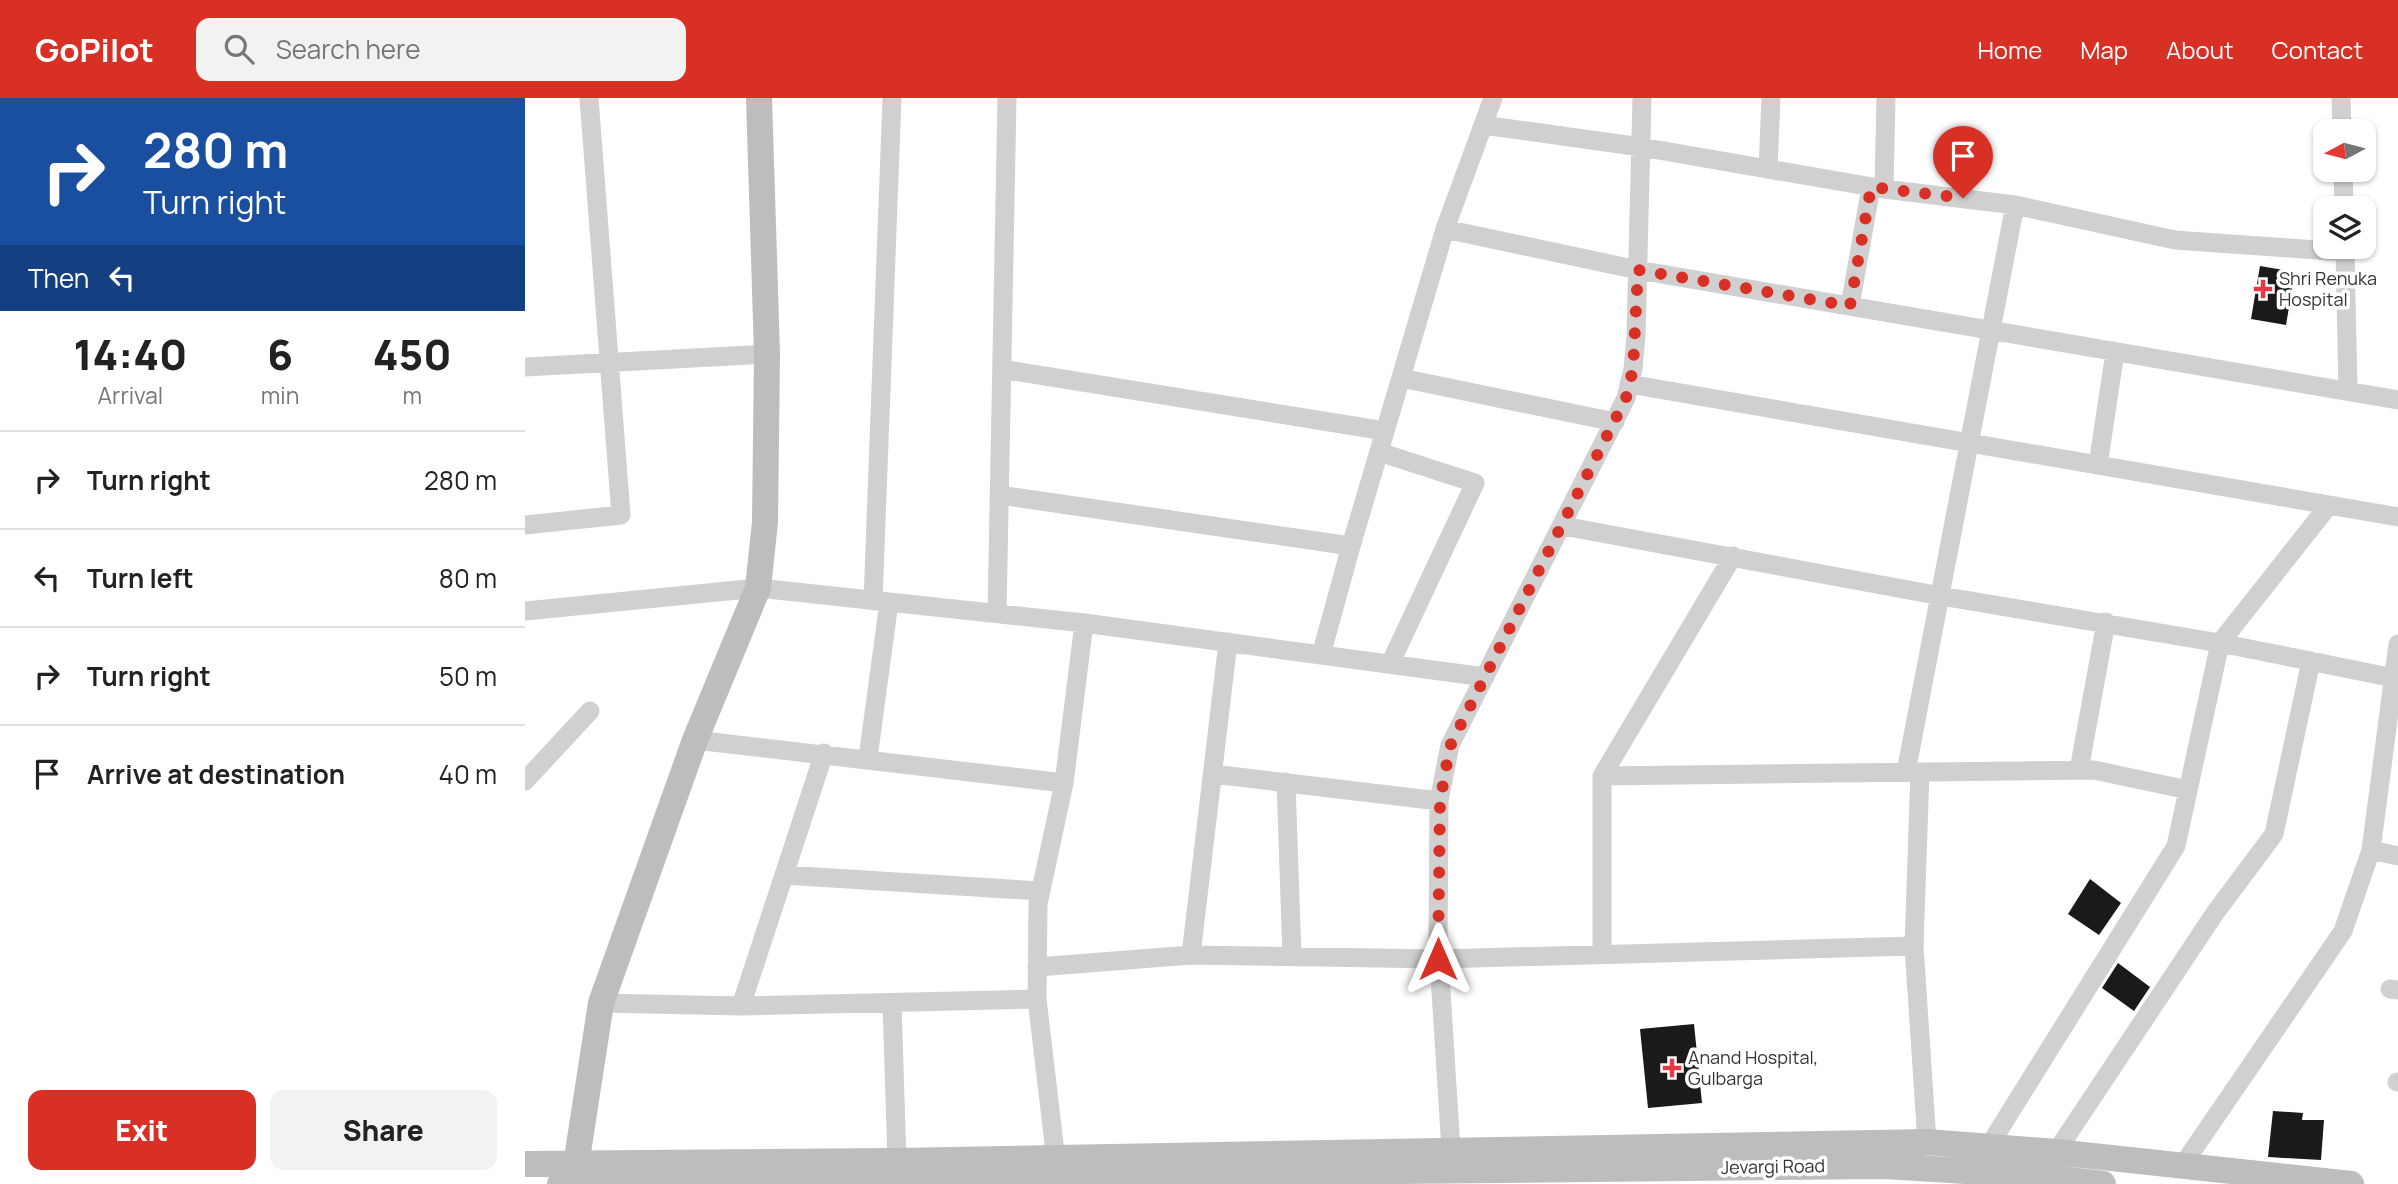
<!DOCTYPE html>
<style>
body{margin:0;font-family:Manrope,sans-serif;background:#f2f2f2;color:#222;height:100vh;display:flex;flex-direction:column;font-size:26px;white-space:nowrap}
*{box-sizing:border-box;margin:0}
p{font-size:23px;color:#767676}
.icon{flex:none;width:38px;height:38px;fill:none;stroke:currentColor;stroke-width:2;stroke-linecap:round;stroke-linejoin:round}
.map{position:relative;flex:1;overflow:hidden}
.drawer{display:flex;flex-direction:column;background:#fff;width:525px}
.drawer>*{flex:none}
.guide{background:#1a4fa0;color:#fff;overflow:hidden}
.needle{width:46px;rotate:263deg}
.tools{position:absolute;left:1788px;top:21px;display:grid;gap:14px}
.tools a{display:grid;place-items:center;width:63px;height:63px;border-radius:14px;background:#fff;box-shadow:0 2px 5px #0004;font-size:35px}
.pin{position:absolute;display:grid;place-items:center;width:60px;height:60px;color:#fff;margin:-72px -30px;border-radius:50% 50% 50% 0;rotate:-45deg;box-shadow:0 0 7px #0007}
.pin .icon{rotate:45deg}
.me{position:absolute;width:77px;margin:-38px;rotate:0deg;stroke-linejoin:round;filter:drop-shadow(0 0 5px #0008)}
.turn{display:flex;align-items:center;gap:24px;height:147px;padding:0 28px;font-size:32px}
.turn .icon{width:91px;height:91px;stroke-width:2.5}
.turn b{display:block;font-size:49px;line-height:60px}
.then{display:flex;align-items:center;height:66px;padding:0 28px;background:#0003;gap:14px;font-size:26px}
.eta{display:flex;justify-content:space-evenly;align-items:center;height:119px;text-align:center}
.eta b{font-size:42px;font-weight:800;line-height:49px}
.action{display:flex;gap:14px;margin-top:auto;padding:14px 28px}
.action a{flex:1;height:80px;border-radius:14px;background:#d93025;color:#fff;font-size:28px;font-weight:800;line-height:80px;text-align:center}
.action a+a{background:#f2f2f2;color:#222}
ul{padding:0;list-style:none}
li{display:flex;align-items:center;gap:21px;height:98px;padding:0 28px;border-top:2px solid #e0e0e0}
li div{flex:1}
li b{display:block;font-size:26px}
li em{font-style:normal}
header{display:flex;align-items:center;gap:42px;box-sizing:border-box;height:98px;padding:0 35px;background:#d93025;color:#fff}
header strong{font-size:33px}
nav{display:flex;gap:38px;margin-inline-start:auto;font-size:24px}
.search{width:490px;height:63px;background:#f2f2f2;display:flex;align-items:center;gap:18px;box-sizing:border-box;padding:0 24px;border-radius:14px;color:#767676;font-size:26px}
main{display:flex;flex:1;min-height:0}
.map>svg:first-child{display:block}
.building{fill:#1a1a1a}
.lines{fill:none;stroke-linecap:round;stroke-linejoin:round}
.street{stroke:#d0d0d0;stroke-width:19}
.secondary{stroke:#bdbdbd;stroke-width:26}
.route{stroke:#d93025;stroke-width:12;stroke-dasharray:0 21.6}
.poi-dot{fill:#e63946;stroke:#fff;stroke-width:2.5}
.labels{text-anchor:middle;stroke-width:7;stroke-linejoin:round;paint-order:stroke}
.poi-label{font-size:18px;fill:#333;stroke:#fff;text-anchor:start}
.street-label{font-size:18px;fill:#333;stroke:#fff}
</style>
<header>
<strong>GoPilot</strong>
<div class="search"><svg class="icon" aria-label="search" viewBox="0 0 24 24"><circle cx="10" cy="10" r="6"/><path d="M15 15l6 6"/></svg>Search here</div>
<nav><a>Home</a><a>Map</a><a>About</a><a>Contact</a></nav>
</header>
<main>
<section class="drawer">
<div class="guide">
<div class="turn"><svg class="icon" aria-label="right" viewBox="0 0 24 24"><path d="M7 20v-9h11M14 6l5 5-5 5"/></svg><div><b>280 m</b>Turn right</div></div>
<div class="then">Then<svg class="icon" aria-label="left" viewBox="0 0 24 24"><path d="M17 20v-9H6M10 6l-5 5 5 5"/></svg></div>
</div>
<div class="eta">
<div><b>14:40</b><p>Arrival</p></div>
<div><b>6</b><p>min</p></div>
<div><b>450</b><p>m</p></div>
</div>
<ul>
<li><svg class="icon" aria-label="right" viewBox="0 0 24 24"><path d="M7 20v-9h11M14 6l5 5-5 5"/></svg><div><b>Turn right</b></div><em>280 m</em></li>
<li><svg class="icon" aria-label="left" viewBox="0 0 24 24"><path d="M17 20v-9H6M10 6l-5 5 5 5"/></svg><div><b>Turn left</b></div><em>80 m</em></li>
<li><svg class="icon" aria-label="right" viewBox="0 0 24 24"><path d="M7 20v-9h11M14 6l5 5-5 5"/></svg><div><b>Turn right</b></div><em>50 m</em></li>
<li><svg class="icon" aria-label="arrive" viewBox="0 0 24 24"><path d="M6 21V4h12l-3 4 3 4H6"/></svg><div><b>Arrive at destination</b></div><em>40 m</em></li>
</ul>
<div class="action"><a>Exit</a><a>Share</a></div>
</section>
<div class="map">
<svg width="1873" height="1086" viewBox="0 0 1873 1086">
<rect width="100%" height="100%" fill="#fff"/>
<path class="building" d="M1735 168 1770 174 1761 227 1726 221Z
M1565 781 1596 805 1574 837 1543 816Z
M1593 865 1625 889 1609 913 1577 890Z
M1169 926 1177 1005 1123 1010 1115 931Z
M1748 1013 1778 1015 1777 1022H1799L1796 1062 1743 1059Z"/>
<g class="lines">
<path class="street" d="M1816 0 1817 33
M958 27 1116 49 1359 91 1490 107 1650 142 1820 154 1823 293
M1243 71 1246 0
M1818 72 1819 110
M1359 91 1361 0
M920 131 1113 172 1873 302
M1325 208 1346 89
M0 269 242 256
M477 271 860 333
M876 280 1090 324
M1104 286 1873 419
M854 354 950 385 865 566
M1573 367 1590 254
M474 397 826 448 796 557
M0 427 96 417 64 0
M1038 428 1416 498 1695 545 1869 580
M826 448 920 131 968 0
M348 503 367 0
M0 513 233 490 559 525 960 579
M472 515 482 0
M170 642 539 685 513 806 512 901 532 1071
M343 660 364 504
M1554 672 1581 524
M1381 674 1490 107
M688 676 914 703
M1077 678 1569 672 1663 692
M0 683 65 613
M761 684 767 859
M539 685 559 525
M1846 752 1873 758
M259 777 515 793
M1389 848 1395 674
M1077 856V678L1208 458
M666 857 703 544
M512 869 666 857 913 861 1389 848 1402 1044
M1865 891 1873 892
M76 905 216 908 512 901
M367 905 372 1063
M216 908 299 655
M1872 984H1873
M1464 1048 1651 748 1695 545 1804 407
M926 1052 913 846 914 703 925 647 1101 300 1108 271 1111 237 1117 0
M1531 1054 1690 815 1749 736 1786 563
M1657 1068 1818 833 1846 752 1873 546"/>
<path class="secondary" d="M0 1066 372 1063 1402 1044 1531 1054 1826 1086
M52 1080 53 1054 76 905 170 642 233 490 240 424 242 256 234 0
M35 1086 533 1082 675 1075 1360 1068 1505 1077 1578 1086"/>
</g>
<g class="lines">
<path class="route" d="M913 861 915 703 925 648 1101 300 1108 271 1113 172 1325 208 1346 89 1438 100"/>
</g>
<g class="poi-dot">
<path d="M1734.5 180.5h7v7h7v7h-7v7h-7v-7h-7v-7h7z"/>
<path d="M1143.5 959.5h7v7h7v7h-7v7h-7v-7h-7v-7h7z"/>
</g>
<g class="labels">
<g class="poi-label">
<text x="1754" y="187">Shri Renuka<tspan x="1754" dy="21">Hospital</tspan></text>
<text x="1163" y="966">Anand Hospital,<tspan x="1163" dy="21">Gulbarga</tspan></text>
</g>
<g class="street-label">
<text transform="translate(1248 1069) rotate(-1)" y="6">Jevargi Road</text>
</g>
</g>
</svg>
<div class="tools">
<a><svg class="needle" viewBox="-14 -14 28 28"><path d="M0-13l5 13h-10z" fill="#e53935"/><path d="M0 13l5-13h-10z" fill="#767676"/></svg></a>
<a><svg class="icon" aria-label="layers" viewBox="0 0 24 24"><path d="M12 4l9 5-9 5-9-5zM3 14l9 5 9-5"/></svg></a>
</div>
<div class="pin" style="left:1438px;top:100px;background:#d93025"><svg class="icon" aria-label="arrive" viewBox="0 0 24 24"><path d="M6 21V4h12l-3 4 3 4H6"/></svg></div>
<svg class="me" style="left:913px;top:861px" viewBox="-20 -20 40 40"><path d="M0-17L14 15 0 8-14 15z" fill="#d93025" stroke="#fff" stroke-width="4"/></svg>
</div>
</main>
